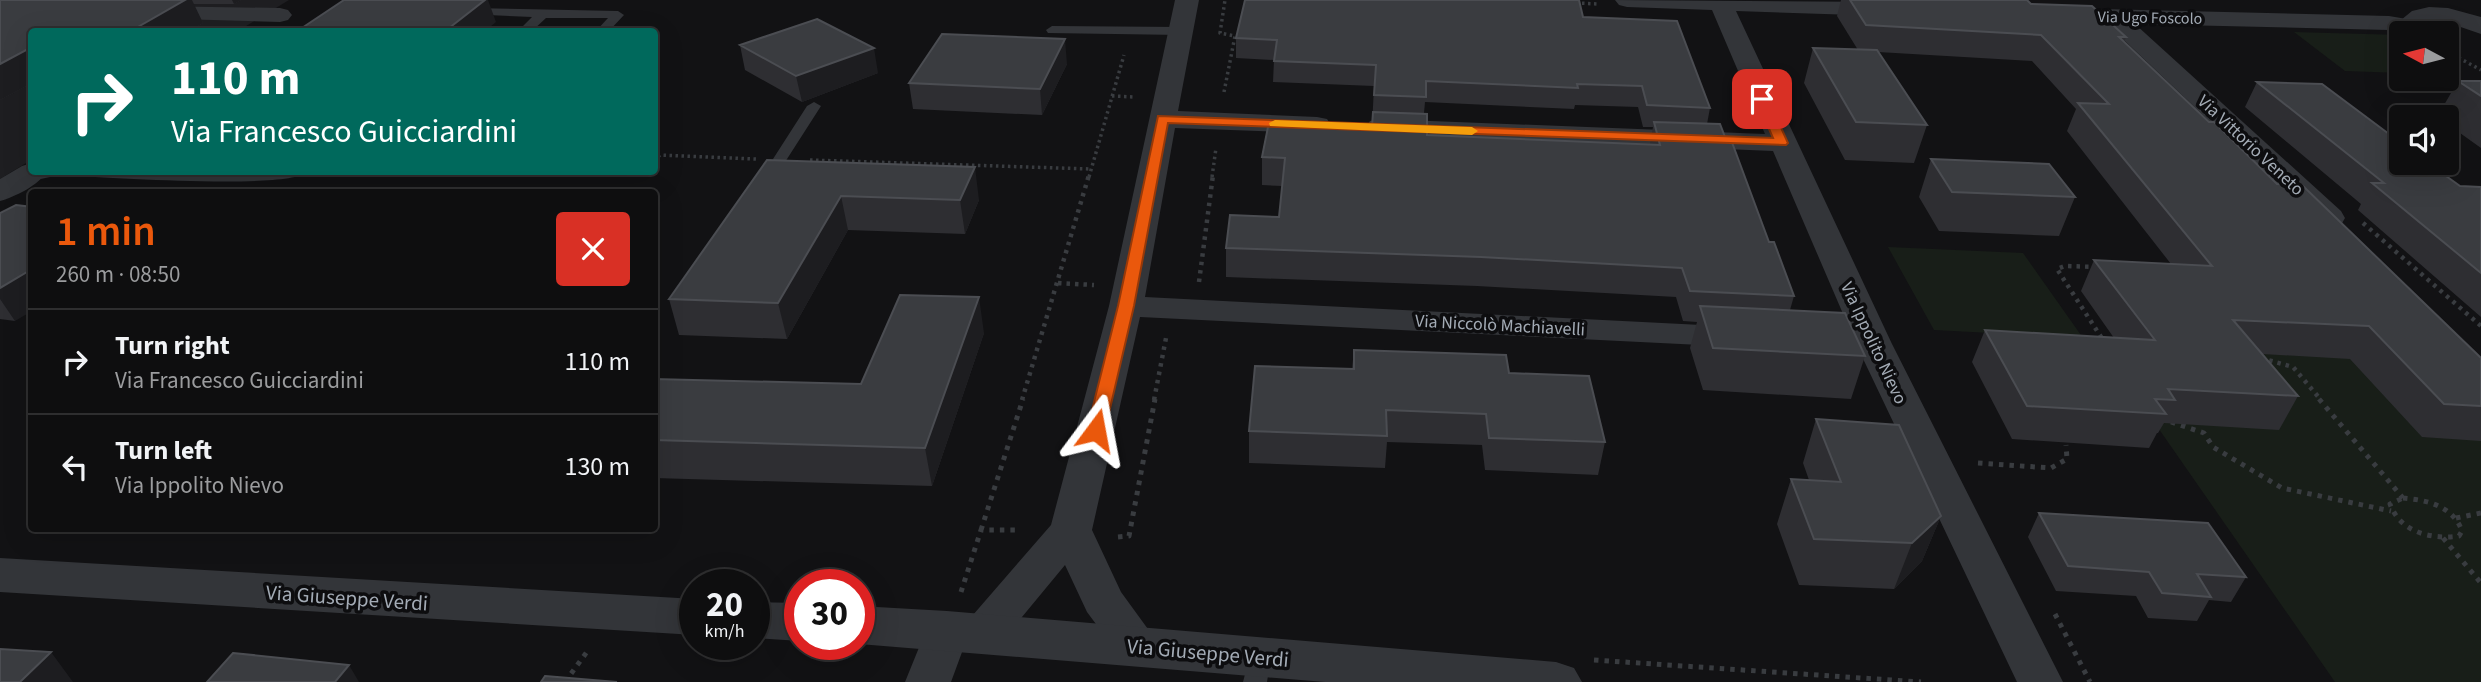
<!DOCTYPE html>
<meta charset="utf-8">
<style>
body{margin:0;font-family:"Source Sans 3",sans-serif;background:#171718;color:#f1f3f6;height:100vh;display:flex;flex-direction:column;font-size:26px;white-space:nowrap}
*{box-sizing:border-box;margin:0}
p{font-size:23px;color:#9b9c9e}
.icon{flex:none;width:38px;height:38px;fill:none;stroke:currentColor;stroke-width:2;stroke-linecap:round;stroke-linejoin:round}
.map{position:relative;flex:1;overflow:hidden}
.details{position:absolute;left:28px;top:189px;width:630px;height:343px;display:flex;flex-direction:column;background:#0e0e0f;border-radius:7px;box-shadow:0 7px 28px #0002,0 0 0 2px #2e2e2f}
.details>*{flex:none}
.banner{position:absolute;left:28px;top:28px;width:630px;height:147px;border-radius:7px;box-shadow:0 7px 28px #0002,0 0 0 2px #2e2e2f;background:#00695c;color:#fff;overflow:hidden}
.needle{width:46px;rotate:277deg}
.controls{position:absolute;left:2389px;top:21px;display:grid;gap:14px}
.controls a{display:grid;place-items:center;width:70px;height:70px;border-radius:7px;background:#0e0e0f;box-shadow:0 7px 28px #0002,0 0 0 2px #2e2e2f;font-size:35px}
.speed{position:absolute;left:679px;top:569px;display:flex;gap:14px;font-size:35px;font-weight:700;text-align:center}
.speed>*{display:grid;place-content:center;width:91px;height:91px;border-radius:50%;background:#0e0e0f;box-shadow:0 7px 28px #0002,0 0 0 2px #2e2e2f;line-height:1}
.speed small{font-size:18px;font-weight:400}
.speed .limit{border:10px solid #d22;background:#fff;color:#111}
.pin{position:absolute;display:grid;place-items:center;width:60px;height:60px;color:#fff;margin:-30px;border-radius:14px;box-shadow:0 4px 10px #0006}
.me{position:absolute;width:77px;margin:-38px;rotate:13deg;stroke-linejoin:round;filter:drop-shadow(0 0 5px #0008)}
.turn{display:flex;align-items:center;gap:24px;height:147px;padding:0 28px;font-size:32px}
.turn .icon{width:91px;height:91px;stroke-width:2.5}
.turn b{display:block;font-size:49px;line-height:60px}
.round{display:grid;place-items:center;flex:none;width:74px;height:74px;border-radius:7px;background:#171718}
.summary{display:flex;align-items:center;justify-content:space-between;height:119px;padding:0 28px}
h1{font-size:42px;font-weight:600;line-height:52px;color:#ea580c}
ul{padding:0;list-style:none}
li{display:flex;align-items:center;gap:21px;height:105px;padding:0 28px;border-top:2px solid #2e2e2f}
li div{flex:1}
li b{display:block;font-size:26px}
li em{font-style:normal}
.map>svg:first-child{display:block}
.built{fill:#1e1e21}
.green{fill:#181e18}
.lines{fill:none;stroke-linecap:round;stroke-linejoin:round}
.path-far2{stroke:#393c40;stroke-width:3.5;stroke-dasharray:2.5 3.5;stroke-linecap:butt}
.path-far1{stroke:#393c40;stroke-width:4.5;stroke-dasharray:3.5 5;stroke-linecap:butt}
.path{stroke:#393c40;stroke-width:5;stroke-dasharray:4.5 6;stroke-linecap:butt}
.service{fill:#333539;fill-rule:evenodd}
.minor{fill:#333539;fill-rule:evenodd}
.tertiary{fill:#333539;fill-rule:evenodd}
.wall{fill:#2e2e32;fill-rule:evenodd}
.shaded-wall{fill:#1d1d20}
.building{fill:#3a3c40;stroke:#4b4d52;stroke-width:2}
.route{fill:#ea580c;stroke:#983908;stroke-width:2}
.slow{fill:#f59e0b}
.labels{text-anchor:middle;stroke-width:7;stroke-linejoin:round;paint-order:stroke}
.far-street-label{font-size:16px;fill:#a3abb5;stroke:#0d0d0f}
.street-label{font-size:18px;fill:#a3abb5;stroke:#0d0d0f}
.near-street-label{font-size:21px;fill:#a3abb5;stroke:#0d0d0f}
</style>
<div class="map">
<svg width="2481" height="682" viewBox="0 0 2481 682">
<rect width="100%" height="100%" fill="#121214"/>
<path class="built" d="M0 0H289L238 31 32 32 31 160 0 179Z"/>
<path class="green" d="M2294 32 2401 35V73L2345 71Z
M1888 247 2023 253 2083 338 1934 330Z
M2216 352 2349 357 2481 440V682H2335L2154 422Z"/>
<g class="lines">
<path class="path-far2" d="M1576 3 1599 4
M2448 52 2481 70
M1224 92 1235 36 1220 33 1225 0
M1112 96 1135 97
M810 160 1090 169
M654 161 660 155 756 159
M575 172H645
M1089 177 1124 55
M1212 177 1216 148"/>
<path class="path-far1" d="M2363 223 2481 326
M2097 267 2065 266 2057 269 2103 340
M1199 282 1213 175
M1058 283 1094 285
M2261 358 2293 367 2321 400
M1022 400 1089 175
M1154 400 1166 338"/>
<path class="path" d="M2319 399 2403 498
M2171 422 2204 433 2213 447 2282 488 2391 511
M1978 463 2051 468 2067 459 2066 445
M2403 498C2427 500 2453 506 2462 531L2459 536C2431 540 2400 532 2390 504Z
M2456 518 2481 513
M981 530 1023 399
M1118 537 1129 536 1155 399
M2443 538 2481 583
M961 592 981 530H1019
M2055 614 2090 682
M1594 660 1921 682
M565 682 589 649"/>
<path class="service" d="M469 8 618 11 624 15 608 32H595L608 18H546L531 32H517L532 17 465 14V10Z
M1052 26 1181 27 1187 31 1181 35 1048 33 1046 30Z
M814 102 821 106 787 159 785 162H775L773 159 807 106Z
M38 172H307C288 190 107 177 70 176L64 174 22 183 15 179 17 176Z
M1259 648 1267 651 1271 657 1267 682H1243L1251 651Z"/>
<path class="minor" d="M1175 0H1199L1178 111 1317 117 1327 119 1331 125 1327 131 1317 133 1175 128 1145 297 1741 327 1753 330 1758 337 1753 344 1741 347 1140 317 1092 530 1121 592 1161 647 1154 659 1138 665 1122 659 1087 612 1065 565 998 646 982 651 965 644 951 682H905L931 618 947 613 963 618 966 623 1051 525 1109 306Z
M1615 0 1886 2 1894 4 1898 9 1894 14 1886 16 1736 11 1892 344 2063 682H2017L1856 344 1773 151 1380 135 1370 133 1366 127 1370 121 1380 119 1765 134 1712 10 1627 7 1619 5Z
M151 6 280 8 288 10 292 15 288 20 280 22 143 18 139 13 143 8Z
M2058 8 2389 16 2430 23 2433 28 2429 33 2389 30 2135 24 2341 211 2345 218 2341 225 2330 227 2319 225 2106 23 2050 20 2046 15 2050 10Z
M32 163V172H46C39 185 15 197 0 201V179L22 166Z"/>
<path class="tertiary" d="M2429 7 2448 8 2481 17V34L2452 24 2431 23 2442 27 2446 33H2411L2401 20 2412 11Z
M0 558 695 599V635L0 592Z
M754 602 800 603V641L754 638Z
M859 606 947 611 1556 662 1574 668 1582 682H1325L859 644Z"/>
</g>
<path class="wall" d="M0 0H241L234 4H193L203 23 188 32H32V83L0 100Z
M1841 0H2027L2031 4 2126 37 2124 42 2209 122 2277 184 2481 358V441L2422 437 2350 359 2262 354 2298 396 2279 430 2164 423 2158 433H2157L2149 448 2012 439 1972 362 1985 330 2114 338 2081 291 2094 260 2171 264 2067 131 2076 109 2032 61 1878 52 1927 125 1914 163 1845 160 1804 83 1813 48 1858 50 1837 16Z
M1583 17 1710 108 1707 124 1769 242 1794 296 1790 310 1865 356 1851 399 1703 390 1690 348 1697 322 1683 321 1676 297 1477 286 1226 277V248L1279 217 1282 186 1262 185V157L1372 127 1374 86 1273 82 1274 60 1236 58V38ZM1425 102 1574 109 1575 105 1638 107 1643 127H1653L1650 144 1427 135 1424 113Z
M740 45 878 73 802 102 745 70Z
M1067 64 1042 115 913 109 909 83Z
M2458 81H2481V148L2446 123V117H2437Z
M2257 82 2460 186 2481 187V317L2358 210 2361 204 2245 107Z
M1931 159 2075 197 2059 236 1939 231 1919 197Z
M767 160 979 200 965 234 848 230 787 339 679 335 669 299Z
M0 213 15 321 0 319Z
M984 333 932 486 654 478V379L861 384Z
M1354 350 1509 373 1605 442 1598 475 1485 470 1482 445 1387 442 1385 468 1249 463V431L1352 369Z
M1816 419 1941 516 1922 561 1894 589 1799 585 1777 524 1791 479 1809 480 1803 463Z
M2039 513 2246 577 2231 602 2209 600 2197 621 2148 618 2136 596 2056 591 2028 537Z"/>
<path class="shaded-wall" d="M185 0H192L203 23 188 32H129Z
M232 0H241L234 4Z
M485 0H488L496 22 484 32H444Z
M1065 39 1067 64 1042 115 1040 89Z
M32 47V83L0 100V64Z
M874 48 878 73 802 102 796 76Z
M975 167 979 200 965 234 960 200Z
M841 196 848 230 787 339 778 303Z
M32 269V311L15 321 0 299V288Z
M979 297 984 333 932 486 925 448Z
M1941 516 1922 561 1894 589 1912 543Z
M51 652 73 682H20Z
M349 665 359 682H335Z"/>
<path class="building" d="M0 0H185L129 32 64 30 62 32H32V47L0 64Z
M344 0H485L444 32H296Z
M1245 0H1579L1583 17 1677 21 1710 108 1647 105 1642 86 1577 84 1578 88 1426 81V97L1374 95 1376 65 1274 61 1277 40 1236 38Z
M1850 0H2027L2031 4 2092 6 2126 37H2119L2209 122H2214L2277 184 2302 185 2481 358V406L2444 404 2369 326 2233 320 2298 396 2168 389 2175 400 2155 399 2166 414 2027 406 1985 330 2155 340 2094 260 2212 266 2078 103 2109 104 2041 35 1866 25Z
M817 19 874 48 796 76 740 45Z
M942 34 1065 39 1040 89 909 83Z
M1813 48 1877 50 1927 125 1856 122Z
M2458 81H2481V96Z
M2257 82 2322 84 2401 143V163H2428L2460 186 2481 187V273L2372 183H2384Z
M1373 112 1427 114V135L1660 145 1654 122 1720 124 1725 137H1730L1769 242H1774L1794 296 1690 291 1682 268 1481 257 1226 248 1230 215 1279 217 1285 158 1262 157 1269 122 1372 127Z
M1931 159 2049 164 2075 197 1952 192Z
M767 160 975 167 960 200 841 196 778 303 669 299Z
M16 205 32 207V269L0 288V213Z
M900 295 979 297 925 448 654 440V379L861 384Z
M1700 306 1845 313 1865 356 1713 348Z
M1354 350 1506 355 1509 373 1589 376 1605 442 1489 438 1486 414 1386 410 1387 436 1249 431 1255 366 1354 369Z
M1816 419 1899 425 1941 516 1912 543 1814 539 1791 479 1841 482Z
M2039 513 2208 523 2246 577 2197 574 2211 597 2162 593 2149 572 2068 566Z
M0 649 51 652 20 682H0Z
M233 653 349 665 335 682H207Z
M545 676 617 682H541Z"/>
<path class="route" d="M1762 95 1768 99 1788 143 1786 145 1168 123 1134 306 1105 430 1096 436 1087 430 1118 306 1158 116 1773 138 1756 99Z"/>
<path class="slow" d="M1275 120 1472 127 1478 131 1472 135 1270 126 1269 123Z"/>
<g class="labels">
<g class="far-street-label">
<text transform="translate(2150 17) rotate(1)" y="6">Via Ugo Foscolo</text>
</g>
<g class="street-label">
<text transform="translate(2251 145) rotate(43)" y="6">Via Vittorio Veneto</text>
<text transform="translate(1500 325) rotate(3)" y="6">Via Niccolò Machiavelli</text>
<text transform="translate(1874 343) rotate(65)" y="6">Via Ippolito Nievo</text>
</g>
<g class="near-street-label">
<text transform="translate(347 598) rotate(4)" y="7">Via Giuseppe Verdi</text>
<text transform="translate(1208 653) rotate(5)" y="7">Via Giuseppe Verdi</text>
</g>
</g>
</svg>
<div class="controls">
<a><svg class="needle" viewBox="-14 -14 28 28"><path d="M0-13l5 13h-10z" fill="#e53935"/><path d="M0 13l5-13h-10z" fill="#9b9c9e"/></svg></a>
<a><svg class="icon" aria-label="sound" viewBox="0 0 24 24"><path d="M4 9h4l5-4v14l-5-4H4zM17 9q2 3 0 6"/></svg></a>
</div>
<div class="speed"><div>20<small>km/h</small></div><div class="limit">30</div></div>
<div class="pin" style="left:1762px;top:99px;background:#d93025"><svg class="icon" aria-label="arrive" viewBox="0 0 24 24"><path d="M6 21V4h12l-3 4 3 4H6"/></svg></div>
<svg class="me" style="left:1096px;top:430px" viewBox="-20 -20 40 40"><path d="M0-17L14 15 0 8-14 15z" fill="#ea580c" stroke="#fff" stroke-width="4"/></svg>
<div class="banner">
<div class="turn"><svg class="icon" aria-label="right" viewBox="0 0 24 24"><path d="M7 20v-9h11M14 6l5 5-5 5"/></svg><div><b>110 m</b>Via Francesco Guicciardini</div></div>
</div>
<section class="details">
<div class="summary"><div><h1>1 min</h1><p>260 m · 08:50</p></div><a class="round" style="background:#d93025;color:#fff"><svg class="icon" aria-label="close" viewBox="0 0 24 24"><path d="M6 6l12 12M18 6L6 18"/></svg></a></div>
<ul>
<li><svg class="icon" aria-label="right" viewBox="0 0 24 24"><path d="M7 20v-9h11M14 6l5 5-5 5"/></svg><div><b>Turn right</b><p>Via Francesco Guicciardini</p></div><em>110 m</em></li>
<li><svg class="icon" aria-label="left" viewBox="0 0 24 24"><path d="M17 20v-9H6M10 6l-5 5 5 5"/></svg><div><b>Turn left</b><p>Via Ippolito Nievo</p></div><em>130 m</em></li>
</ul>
</section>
</div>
